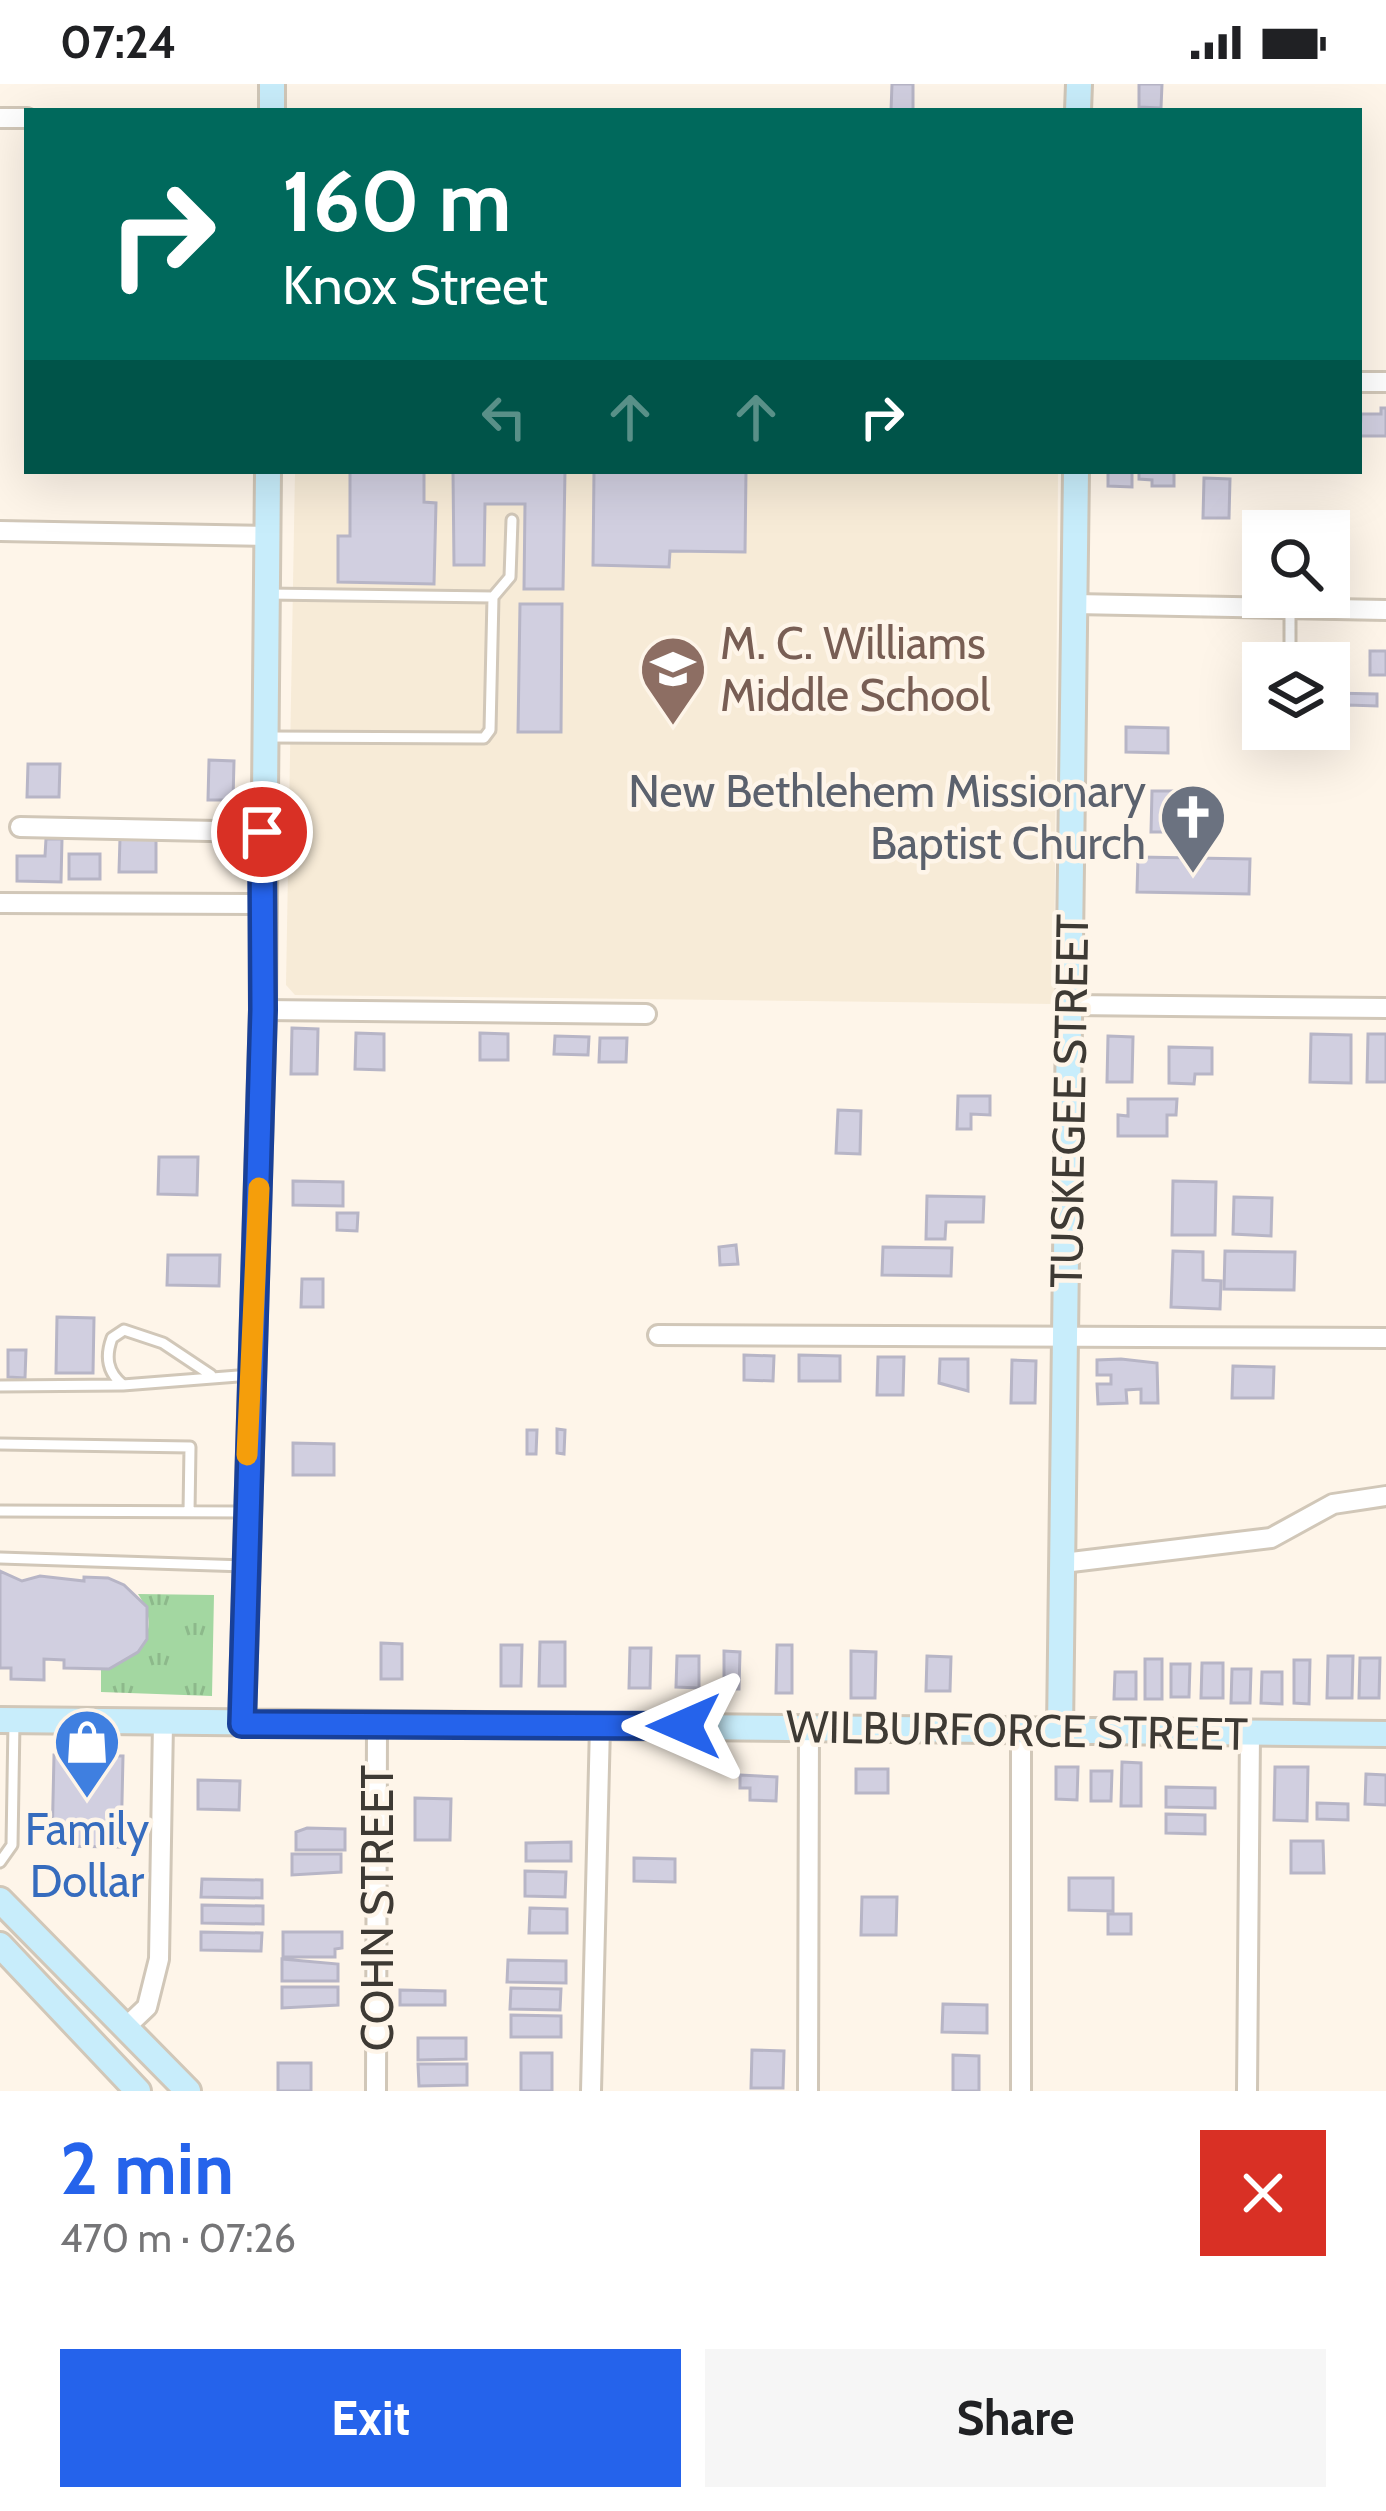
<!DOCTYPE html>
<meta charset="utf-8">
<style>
body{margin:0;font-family:Cabin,sans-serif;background:#f6f6f6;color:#202124;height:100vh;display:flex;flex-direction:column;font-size:45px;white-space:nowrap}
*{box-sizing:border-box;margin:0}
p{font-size:39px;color:#757577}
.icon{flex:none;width:66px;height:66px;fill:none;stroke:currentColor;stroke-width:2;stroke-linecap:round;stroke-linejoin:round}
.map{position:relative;height:2007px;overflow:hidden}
.side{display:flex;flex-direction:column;background:#fff;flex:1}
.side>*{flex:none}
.hud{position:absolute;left:24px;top:24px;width:1338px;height:366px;border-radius:0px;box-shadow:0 12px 48px #0002;background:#00695c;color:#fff;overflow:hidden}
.tools{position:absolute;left:1242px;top:426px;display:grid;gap:24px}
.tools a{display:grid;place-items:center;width:108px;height:108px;border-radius:0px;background:#fff;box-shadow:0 12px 48px #0002;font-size:60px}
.pin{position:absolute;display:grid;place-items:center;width:102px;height:102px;color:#fff;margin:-51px;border:6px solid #fff;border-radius:50%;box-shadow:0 3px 12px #0007}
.me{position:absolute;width:132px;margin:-66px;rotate:270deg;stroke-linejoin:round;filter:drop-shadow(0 0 9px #0008)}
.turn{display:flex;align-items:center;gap:42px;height:252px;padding:0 60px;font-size:54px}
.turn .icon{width:156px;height:156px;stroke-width:2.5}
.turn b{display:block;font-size:84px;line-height:102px}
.lanes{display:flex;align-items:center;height:114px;padding:0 60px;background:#0003;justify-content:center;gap:60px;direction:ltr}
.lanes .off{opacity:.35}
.round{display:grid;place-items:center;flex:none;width:126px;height:126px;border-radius:0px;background:#f6f6f6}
.head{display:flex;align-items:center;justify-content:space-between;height:204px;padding:0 60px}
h1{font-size:72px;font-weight:800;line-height:90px;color:#2563eb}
.primary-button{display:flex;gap:24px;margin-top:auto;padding:24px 60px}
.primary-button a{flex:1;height:138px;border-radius:0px;background:#2563eb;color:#fff;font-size:48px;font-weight:800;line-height:138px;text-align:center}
.primary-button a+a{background:#f6f6f6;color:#202124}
.status{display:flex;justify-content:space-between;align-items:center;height:84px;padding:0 60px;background:#fff;direction:ltr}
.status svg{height:33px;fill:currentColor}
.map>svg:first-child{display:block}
.education{fill:#f7ebd7}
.park{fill:url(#park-tufts)}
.building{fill:#d1cfe0;stroke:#b7b5c6;stroke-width:3}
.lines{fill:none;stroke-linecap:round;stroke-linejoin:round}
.lane-casing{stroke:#d1c7b8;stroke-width:15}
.street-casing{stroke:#d1c7b8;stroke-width:24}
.secondary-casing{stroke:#d1c7b8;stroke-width:30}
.lane{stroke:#fff;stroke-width:9}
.street{stroke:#fff;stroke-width:18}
.secondary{stroke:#c8edfb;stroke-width:24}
.route-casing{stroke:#184099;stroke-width:30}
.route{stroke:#2563eb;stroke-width:21}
.slow{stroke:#f59e0b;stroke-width:21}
.labels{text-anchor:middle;stroke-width:9;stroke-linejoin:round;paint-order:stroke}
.education-label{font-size:45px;fill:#785e54;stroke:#fef5e9;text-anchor:start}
.worship-label{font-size:45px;fill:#5b616d;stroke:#fef5e9;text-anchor:end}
.street-label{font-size:45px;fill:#3e3a34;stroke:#fef5e9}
.shop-label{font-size:45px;fill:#366cbe;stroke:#fef5e9}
</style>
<div class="status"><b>07:24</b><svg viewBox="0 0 49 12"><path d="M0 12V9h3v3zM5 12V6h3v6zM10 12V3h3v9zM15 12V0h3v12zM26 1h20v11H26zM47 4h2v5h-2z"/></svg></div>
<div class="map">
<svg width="1386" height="2007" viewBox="0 0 1386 2007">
<defs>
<pattern id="park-tufts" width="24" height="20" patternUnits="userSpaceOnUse" patternTransform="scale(3)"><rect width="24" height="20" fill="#a3d7a1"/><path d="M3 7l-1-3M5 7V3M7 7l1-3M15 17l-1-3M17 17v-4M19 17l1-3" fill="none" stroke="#8db98b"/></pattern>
</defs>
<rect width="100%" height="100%" fill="#fef5e9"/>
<path class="education" d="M295 387H1058L1054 920 295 911 286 901Z"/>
<path class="park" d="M138 1510 214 1511 212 1612 101 1608V1585C134 1573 166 1551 138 1510Z"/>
<path class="building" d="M892 0H913V27H891Z
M1139 0H1162L1161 24 1139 23Z
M1381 324H1386V352H1360L1361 330H1381Z
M350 387H424V418L436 419 434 500 338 498V452H350Z
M453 387H565L563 505H524L525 420H485L484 481H454Z
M594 387H746L745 468 670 467 669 483 593 481Z
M1108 387H1132V403L1108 402Z
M1139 387H1174V402H1152V396L1139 395Z
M1204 394 1230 395 1229 434H1203Z
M520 520H562L561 648H518Z
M1299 562H1319L1318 572H1332V609L1377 610V622L1348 621V633H1329V579H1299Z
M1370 567H1386V591H1370Z
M1126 643 1168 644V669L1126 668Z
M209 676 234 677 233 716H208Z
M28 680H60L59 713H27Z
M1152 707H1180L1179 748H1151Z
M120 754H156V788H119Z
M46 755H62L61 798 17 797V772H45Z
M69 770H100V795H69Z
M1138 773 1250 775 1249 810 1137 808Z
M292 944 318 945 317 990H291Z
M356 949 384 950V986L355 985Z
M480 949 508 950V976H480Z
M1311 950 1351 951V999L1310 998Z
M1368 950H1386V998H1367Z
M555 952 589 953 588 971 554 970Z
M1108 952 1133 953 1132 998H1107Z
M600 954H627L626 978H599Z
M1169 963 1212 964V990H1195L1194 1000 1169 999Z
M958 1012H990V1031L971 1030V1045H957Z
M1128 1015H1177L1176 1031H1167V1052H1118V1031L1128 1032Z
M838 1026 861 1027 860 1070 836 1069Z
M159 1073H198L197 1111 158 1110Z
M293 1097 343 1098V1122L293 1121Z
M1173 1097 1216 1098 1215 1151H1172Z
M927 1112 984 1113 983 1138H946L945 1155H926Z
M1234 1113 1272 1114 1271 1152 1233 1150Z
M337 1129H358L357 1147 337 1146Z
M736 1161 738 1180 720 1181 719 1163Z
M883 1163 952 1164 951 1192 882 1191Z
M1173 1167 1203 1168V1196L1221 1197 1220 1225 1171 1223Z
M1225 1167 1295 1168 1294 1206 1224 1205Z
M168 1171H220L219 1202 167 1201Z
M302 1195H323V1223H301Z
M57 1233 94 1234 93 1289H56Z
M8 1266H26L25 1294 8 1293Z
M744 1271 774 1272 773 1297 744 1296Z
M799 1271 840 1272V1297H799Z
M878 1273H904L903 1311H877Z
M940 1275H968V1307L939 1299Z
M1121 1275 1157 1279 1158 1319H1141V1305L1126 1306 1127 1319 1098 1320 1097 1300H1111V1291H1097V1276Z
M1012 1276 1036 1277 1035 1319H1011Z
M1233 1282 1274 1283 1273 1314H1232Z
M557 1345 565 1346 564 1370 557 1369Z
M527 1346H537L536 1370H527Z
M293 1359 334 1360V1391H293Z
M0 1487 22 1497 40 1492 84 1497V1493L108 1494 124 1501 147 1523V1555L138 1568 109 1585 64 1584V1576L44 1575V1596L11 1595V1584H0Z
M540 1558H565V1602H539Z
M381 1559 402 1560V1595H381Z
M501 1561H522L521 1602H501Z
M777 1561H792V1609H776Z
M630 1564H651L650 1604H629Z
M724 1567 740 1568 739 1605H724Z
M851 1567 876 1568 875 1614H851Z
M677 1572H699V1604L676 1603Z
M927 1572 951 1573 950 1607H926Z
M1328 1572H1353L1352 1614H1327Z
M1360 1574H1380L1379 1614H1359Z
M1145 1575H1162V1615H1145Z
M1294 1576H1310L1309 1620 1294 1619Z
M1202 1579H1223V1614H1201Z
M1171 1580H1190L1189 1613H1171Z
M1232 1585H1251L1250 1619H1231Z
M1115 1588H1136V1615H1114Z
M1262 1588H1282V1620L1261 1619Z
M54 1671 123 1672 121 1763 52 1762Z
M1122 1678 1141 1679V1722H1121Z
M1056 1683H1078L1077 1716 1056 1715Z
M1275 1683H1308L1307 1737 1274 1736Z
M856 1685H888V1709H856Z
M1091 1687H1112L1111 1717H1091Z
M1366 1690 1386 1691V1721L1365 1720Z
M740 1691 777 1693 776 1717 750 1716V1704H740Z
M198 1696 240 1697 239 1726 198 1725Z
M1166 1703 1215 1704V1724L1166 1723Z
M415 1714 451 1715 450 1756H415Z
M1317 1719 1348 1720V1736L1317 1735Z
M1166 1730 1205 1731V1750L1166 1749Z
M307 1744 345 1745V1766H296V1748Z
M1291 1757H1323L1324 1789H1291Z
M571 1758V1777H526V1759Z
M292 1770H341V1788L292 1791Z
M634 1774 675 1775V1798L634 1797Z
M525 1787 566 1788 565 1813 525 1812Z
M1069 1794H1113V1827L1069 1826Z
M202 1795 262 1796V1814L201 1813Z
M862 1813H897L896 1851H861Z
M202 1821 263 1822V1840L202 1839Z
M530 1824 567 1825V1849H529Z
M1108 1830H1131V1850H1108Z
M201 1848 262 1849 261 1867 201 1866Z
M283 1848H342V1864L335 1865V1873H283Z
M282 1875 338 1880V1897H282Z
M508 1876 566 1877V1899L507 1898Z
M282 1903H338V1921L282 1924Z
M511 1904 561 1905 560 1926 510 1925Z
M400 1906 445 1907V1921H400Z
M943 1920 987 1921V1949L942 1948Z
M511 1931 561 1932V1953H511Z
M418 1954H466V1975L418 1976Z
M752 1966 784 1967 783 2004H751Z
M521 1969H552V2007H521Z
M953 1971 979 1972V2007H953Z
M278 1979H311V2007H278Z
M418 1980H467V2001L419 2002Z"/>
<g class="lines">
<g class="lane-casing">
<path id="lane" d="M267 510 493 513 490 646 484 654 269 653
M493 513 510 493 512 436
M1290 524V579
M123 1301C107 1288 105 1273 112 1254L124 1246 163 1259 211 1291
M0 1302 123 1301 251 1291
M0 1360 190 1363 189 1428
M0 1427 246 1428
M0 1474 245 1482
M0 1778 12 1761 14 1638"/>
</g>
<g class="street-casing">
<path id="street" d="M0 34H27
M1359 298H1386
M0 447 267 452
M1074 520 1386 526
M20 743 262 748
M0 819 260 820
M1069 921 1386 924
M263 926 646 930
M658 1251 1386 1254
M1063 1479 1271 1454 1333 1420 1386 1412
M1021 1646V2007
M127 1942 147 1923 159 1875 163 1639
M376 2007 377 1640
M591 2007 600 1642
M808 2007 809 1643
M1247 2007 1250 1649"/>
</g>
<g class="secondary-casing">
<path id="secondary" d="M272 27V0
M1078 27 1079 0
M0 1636 1386 1650
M242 1639 263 926 268 387
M1060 1646 1076 387
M0 1816 188 2007
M0 1861 138 2007"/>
</g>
<use href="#lane" class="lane"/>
<use href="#street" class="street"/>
<use href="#secondary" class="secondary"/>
</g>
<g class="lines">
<g class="route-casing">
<path id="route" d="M262 748 263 926 242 1640 684 1642"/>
</g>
<use href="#route" class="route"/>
<path class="slow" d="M247 1371 259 1104"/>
</g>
<defs>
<g id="school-pin" transform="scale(3.45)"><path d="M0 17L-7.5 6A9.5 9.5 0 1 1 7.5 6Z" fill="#8d6e63" stroke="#fef5e9"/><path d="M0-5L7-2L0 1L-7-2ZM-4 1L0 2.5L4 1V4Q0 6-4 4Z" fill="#fff"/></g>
<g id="church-pin" transform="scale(3.45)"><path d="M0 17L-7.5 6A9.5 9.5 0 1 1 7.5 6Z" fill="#6b7280" stroke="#fef5e9"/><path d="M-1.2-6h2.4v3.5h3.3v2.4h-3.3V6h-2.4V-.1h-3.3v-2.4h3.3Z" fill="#fff"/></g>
<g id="shop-pin" transform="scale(3.45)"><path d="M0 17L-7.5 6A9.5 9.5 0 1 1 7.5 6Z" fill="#3f7fe0" stroke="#fef5e9"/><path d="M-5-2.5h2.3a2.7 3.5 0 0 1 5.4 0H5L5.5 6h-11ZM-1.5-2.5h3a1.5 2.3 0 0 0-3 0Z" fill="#fff"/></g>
</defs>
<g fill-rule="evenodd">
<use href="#school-pin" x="673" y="585"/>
<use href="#church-pin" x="1193" y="733"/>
<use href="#shop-pin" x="87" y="1658"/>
</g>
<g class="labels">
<g class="education-label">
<text x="720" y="575">M. C. Williams<tspan x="720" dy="52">Middle School</tspan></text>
</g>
<g class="worship-label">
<text x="1146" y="723">New Bethlehem Missionary<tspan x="1146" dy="52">Baptist Church</tspan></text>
</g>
<g class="street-label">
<text transform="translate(1069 1017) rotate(-89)" y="16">TUSKEGEE STREET</text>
<text transform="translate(1017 1646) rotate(1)" y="16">WILBURFORCE STREET</text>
<text transform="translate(377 1824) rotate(-90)" y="16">COHN STREET</text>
</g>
<g class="shop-label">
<text x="87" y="1761">Family<tspan x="87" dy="52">Dollar</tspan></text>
</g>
</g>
</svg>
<div class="tools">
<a><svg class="icon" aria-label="search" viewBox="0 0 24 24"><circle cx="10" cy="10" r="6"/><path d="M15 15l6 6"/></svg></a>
<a><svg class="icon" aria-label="layers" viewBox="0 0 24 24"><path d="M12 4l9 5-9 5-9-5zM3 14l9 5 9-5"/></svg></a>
</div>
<div class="pin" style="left:262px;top:748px;background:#d93025"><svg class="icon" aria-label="arrive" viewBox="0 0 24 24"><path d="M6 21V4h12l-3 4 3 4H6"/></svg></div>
<svg class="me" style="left:684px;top:1642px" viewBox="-20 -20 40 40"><path d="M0-17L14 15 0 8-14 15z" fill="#2563eb" stroke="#fff" stroke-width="4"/></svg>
<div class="hud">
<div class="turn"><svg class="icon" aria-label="right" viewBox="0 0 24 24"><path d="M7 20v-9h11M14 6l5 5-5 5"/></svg><div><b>160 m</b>Knox Street</div></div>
<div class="lanes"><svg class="icon off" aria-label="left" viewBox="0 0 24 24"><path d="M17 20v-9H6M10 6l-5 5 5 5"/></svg><svg class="icon off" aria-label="ahead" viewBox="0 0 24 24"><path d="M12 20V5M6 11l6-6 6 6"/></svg><svg class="icon off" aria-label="ahead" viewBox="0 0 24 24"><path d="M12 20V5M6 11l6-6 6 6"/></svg><svg class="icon" aria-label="right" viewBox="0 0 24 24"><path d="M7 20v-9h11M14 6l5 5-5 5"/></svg></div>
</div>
</div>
<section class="side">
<div class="head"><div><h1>2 min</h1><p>470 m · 07:26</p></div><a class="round" style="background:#d93025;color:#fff"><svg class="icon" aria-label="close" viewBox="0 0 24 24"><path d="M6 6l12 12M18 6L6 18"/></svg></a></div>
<div class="primary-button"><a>Exit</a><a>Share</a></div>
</section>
